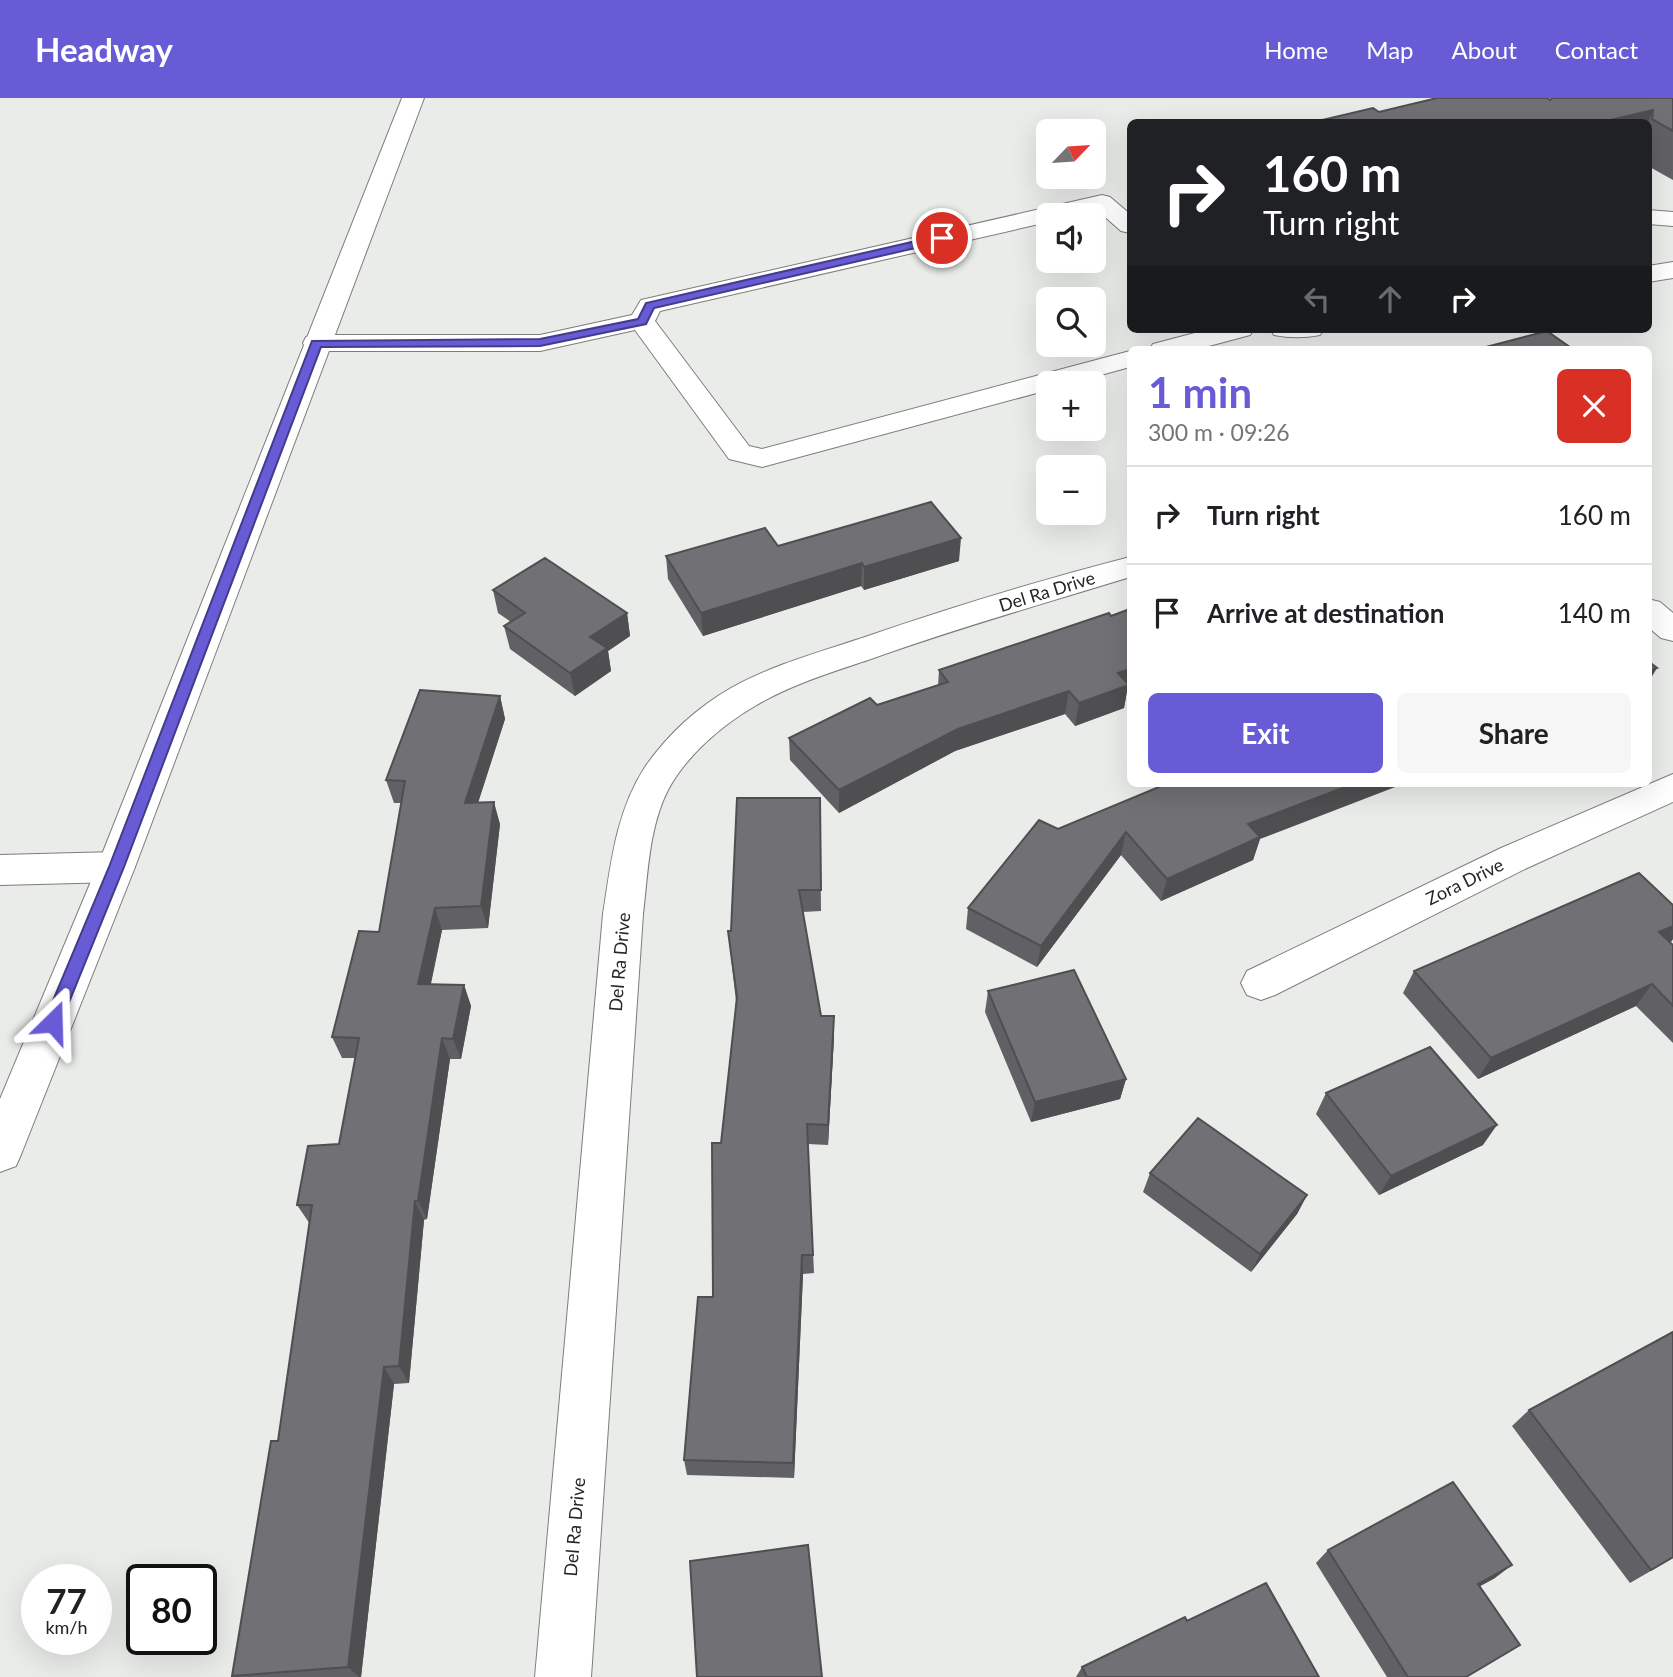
<!DOCTYPE html>
<meta charset="utf-8">
<style>
body{margin:0;font-family:Lato,sans-serif;background:#f6f6f6;color:#202124;height:100vh;display:flex;flex-direction:column;font-size:26px;white-space:nowrap}
*{box-sizing:border-box;margin:0}
p{font-size:23px;color:#757577}
.icon{flex:none;width:38px;height:38px;fill:none;stroke:currentColor;stroke-width:2;stroke-linecap:round;stroke-linejoin:round}
.map{position:relative;flex:1;overflow:hidden}
.sheet{position:absolute;left:1127px;top:248px;width:525px;height:441px;display:flex;flex-direction:column;background:#fff;border-radius:10px;box-shadow:0 7px 28px #0002}
.sheet>*{flex:none}
.hud{position:absolute;left:1127px;top:21px;width:525px;height:214px;border-radius:10px;box-shadow:0 7px 28px #0002;background:#202124;color:#fff;overflow:hidden}
.needle{width:46px;rotate:65deg}
.tools{position:absolute;left:1036px;top:21px;display:grid;gap:14px}
.tools a{display:grid;place-items:center;width:70px;height:70px;border-radius:10px;background:#fff;box-shadow:0 7px 28px #0002;font-size:35px}
.speed{position:absolute;left:21px;top:1466px;display:flex;gap:14px;font-size:35px;font-weight:700;text-align:center}
.speed>*{display:grid;place-content:center;width:91px;height:91px;border-radius:50%;background:#fff;box-shadow:0 7px 28px #0002;line-height:1}
.speed small{font-size:18px;font-weight:400}
.speed .limit{border:4px solid #111;border-radius:10px;background:#fff;color:#111}
.pin{position:absolute;display:grid;place-items:center;width:60px;height:60px;color:#fff;margin:-30px;border:4px solid #fff;border-radius:50%;box-shadow:0 2px 7px #0007}
.me{position:absolute;width:77px;margin:-38px;rotate:22deg;stroke-linejoin:round;filter:drop-shadow(0 0 5px #0008)}
.turn{display:flex;align-items:center;gap:24px;height:147px;padding:0 21px;font-size:32px}
.turn .icon{width:91px;height:91px;stroke-width:2.5}
.turn b{display:block;font-size:49px;line-height:60px}
.lanes{display:flex;align-items:center;height:66px;padding:0 21px;background:#0003;justify-content:center;gap:35px;direction:ltr}
.lanes .off{opacity:.35}
.round{display:grid;place-items:center;flex:none;width:74px;height:74px;border-radius:10px;background:#f6f6f6}
.summary{display:flex;align-items:center;justify-content:space-between;height:119px;padding:0 21px}
h1{font-size:42px;font-weight:700;line-height:52px;color:#675cd6}
.primary-button{display:flex;gap:14px;margin-top:auto;padding:14px 21px}
.primary-button a{flex:1;height:80px;border-radius:10px;background:#675cd6;color:#fff;font-size:28px;font-weight:700;line-height:80px;text-align:center}
.primary-button a+a{background:#f6f6f6;color:#202124}
ul{padding:0;list-style:none}
li{display:flex;align-items:center;gap:21px;height:98px;padding:0 21px;border-top:2px solid #e0e0e0}
li div{flex:1}
li b{display:block;font-size:26px}
li em{font-style:normal}
header{display:flex;align-items:center;gap:42px;box-sizing:border-box;height:98px;padding:0 35px;background:#675cd6;color:#fff}
header strong{font-size:33px}
nav{display:flex;gap:38px;margin-inline-start:auto;font-size:24px}
.map>svg:first-child{display:block}
.lines{fill:none;stroke-linecap:round;stroke-linejoin:round}
.minor-casing{stroke:#7b7e7a;stroke-width:2}
.highway-casing{stroke:#7b7e7a;stroke-width:2}
.minor{fill:#fff;fill-rule:evenodd}
.highway{fill:#fff;fill-rule:evenodd}
.wall{fill:#616165}
.shaded-wall{fill:#4f4f52}
.building{fill:#717175;stroke:#4f4f52;stroke-width:2}
.route{fill:#675cd6;stroke:#433c8b;stroke-width:2}
.labels{text-anchor:middle;stroke-width:5;stroke-linejoin:round;paint-order:stroke}
.street-label{font-size:18px;fill:#252624;stroke:#fff}
</style>
<header>
<strong>Headway</strong>
<nav><a>Home</a><a>Map</a><a>About</a><a>Contact</a></nav>
</header>
<div class="map">
<svg width="1673" height="1579" viewBox="0 0 1673 1579">
<rect width="100%" height="100%" fill="#e9ece8"/>
<g class="lines">
<g class="minor-casing">
<path id="minor" d="M1102 97 1110 99 1130 116V135L1121 133 1097 112 1076 117H1048V124L660 213 655 223 749 348 762 351 1130 253V269L1071 285H1048V292L762 369 729 361 635 232 540 253H316L306 251 303 245 306 239 316 237H540L632 217 641 202Z
M1648 112 1673 114V128L1648 126Z
M1673 164V180L1648 184V168Z
M1210 231H1254L1250 237 1194 252H1149L1153 246Z
M1270 231H1324L1320 237C1305 240 1289 240 1274 237Z
M1130 459V479C1043 506 954 531 868 562 829 575 790 587 755 608 722 627 686 658 668 692 649 729 648 775 643 816L591 1579H535L603 816C611 765 616 714 645 669 667 637 698 609 731 590 772 567 820 554 865 539 952 509 1041 482 1130 459Z
M1648 501 1660 504 1673 515V543L1661 540 1648 529Z
M1673 676V704L1527 770 1275 897 1261 902 1247 897 1241 885 1247 873 1501 750Z
M116 754 129 759 135 769 129 779 116 784 0 787V757Z"/>
</g>
<g class="highway-casing">
<path id="highway" d="M402 0H424L135 769 22 1054 16 1068 0 1074V1001L97 769Z"/>
</g>
<use href="#minor" class="minor"/>
<use href="#highway" class="highway"/>
</g>
<path class="wall" d="M1673 0V82L1648 68V24H1314L1379 14 1550 2Z
M778 448 959 463 864 492 861 488 703 538 668 481 666 458Z
M493 492 627 515 630 538 608 553 611 573 575 598 510 551 504 528 511 524 498 515Z
M939 572 1127 593 1124 610 1075 628 1065 616 955 653 839 715 790 662 789 640 877 607 938 588Z
M500 598 505 621 478 704 500 726 488 830 442 832 431 886 464 887 471 908 461 961H450L427 1121 424 1122 409 1285 394 1286 361 1579H234L232 1578 278 1343 310 1126 297 1107 339 1046 355 960H342L332 939 379 834 401 705H394L386 682Z
M820 700 821 813 803 814 821 918 834 939 828 1047 808 1046 814 1175 803 1176 794 1380 687 1377 684 1362 713 1199 721 1045 736 903 728 833H731Z
M1058 731 1260 741 1253 762 1161 803 1121 757 1037 869 966 831 968 810Z
M1672 843 1670 844 1673 847V945L1636 908 1478 981 1403 895 1414 873Z
M988 893 1126 981 1120 1001 1031 1024 985 914Z
M1326 995 1483 1047 1379 1097 1316 1016Z
M1150 1075 1307 1097 1297 1116 1251 1174 1143 1094Z
M1529 1312 1673 1460 1630 1485 1512 1328Z
M1328 1452 1495 1480 1480 1488 1520 1547 1467 1579H1387L1316 1465Z
M1187 1523 1319 1579H1076L1082 1569Z"/>
<path class="shaded-wall" d="M1653 12 1648 24H1602Z
M961 440 959 463 864 492V469Z
M862 465 861 488 703 538 701 515Z
M627 515 630 538 608 553 611 573 575 598 570 575 590 539Z
M1657 570 1648 585V573Z
M1130 571V592L1127 593 1124 610 1075 628 1079 605 1118 575Z
M1069 593 1065 616 955 653 839 715V692L958 631Z
M500 598 505 621 471 727 465 705Z
M1353 686H1403L1260 741 1253 762 1161 803 1167 781 1248 726Z
M494 704 500 726 488 830 481 808Z
M1126 734 1121 757 1037 869 1041 848Z
M435 810 442 832 426 907 418 886Z
M1673 828V841L1672 843 1644 855 1659 834Z
M1652 886 1636 908 1478 981 1491 960Z
M464 887 471 908 461 961 453 941Z
M834 918V939L828 1047V1027Z
M442 940 450 961 427 1121 418 1103Z
M1126 981 1120 1001 1031 1024 1035 1004Z
M1497 1027 1483 1047 1379 1097 1391 1078Z
M1307 1097 1297 1116 1251 1174 1260 1156Z
M415 1103 424 1122 409 1285 399 1268Z
M802 1157 803 1176 794 1380 793 1365Z
M384 1269 394 1286 361 1579H359L348 1569Z
M1512 1467 1495 1480 1462 1498 1478 1486Z"/>
<path class="building" d="M1437 0H1547L1550 2 1552 0H1673V33L1652 21 1653 12 1602 24H1314L1373 10 1379 14Z
M1547 233 1574 252H1484L1482 250Z
M931 404 961 440 864 469 862 465 701 515 666 458 765 430 778 448Z
M545 460 627 515 590 539 607 550 570 575 504 528 525 515 493 492Z
M1130 511V571L1118 575 1129 587 1079 605 1069 593 958 631 839 692 789 640 870 600 877 607 948 584 939 572 1109 515 1111 518Z
M1648 563 1657 570 1648 573Z
M420 592 500 598 465 705 494 704 481 808 435 810 418 886 464 887 453 941 442 940 418 1103H415L399 1268 384 1269 348 1569 232 1578 271 1343H278L312 1107H297L308 1048 339 1046 359 940 332 939 359 833 379 834 405 683 386 682Z
M1166 686H1353L1248 726 1260 739 1167 781 1126 734 1041 848 968 810 1039 722 1058 731Z
M737 700H820L821 792H799L821 918H834L828 1027 807 1026 813 1157H802L793 1365 684 1362 698 1199H713L712 1045H721L737 899 728 833H731Z
M1639 775 1673 807V828L1659 834 1673 847V908L1652 886 1491 960 1414 873Z
M1074 872 1126 981 1035 1004 988 893Z
M1430 949 1497 1027 1391 1078 1326 995Z
M1198 1020 1307 1097 1260 1156 1150 1075Z
M1673 1234V1459L1651 1472 1529 1312Z
M1453 1384 1512 1467 1478 1486 1520 1547 1466 1579H1408L1328 1452Z
M808 1447 822 1579H697L690 1463Z
M1266 1485 1319 1579H1087L1082 1569 1185 1519 1187 1523Z"/>
<path class="route" d="M942 137 946 138V143L654 210 646 226 540 248 321 249 124 769 61 924 59 929H47L44 924 109 769 312 243 540 241 638 221 646 205Z"/>
<g class="labels">
<g class="street-label">
<text transform="translate(1047 494) rotate(-17)" y="6">Del Ra Drive</text>
<text transform="translate(1465 784) rotate(-26)" y="6">Zora Drive</text>
<text transform="translate(620 864) rotate(-85)" y="6">Del Ra Drive</text>
<text transform="translate(575 1429) rotate(-85)" y="6">Del Ra Drive</text>
</g>
</g>
</svg>
<div class="tools">
<a><svg class="needle" viewBox="-14 -14 28 28"><path d="M0-13l5 13h-10z" fill="#e53935"/><path d="M0 13l5-13h-10z" fill="#757577"/></svg></a>
<a><svg class="icon" aria-label="sound" viewBox="0 0 24 24"><path d="M4 9h4l5-4v14l-5-4H4zM17 9q2 3 0 6"/></svg></a>
<a><svg class="icon" aria-label="search" viewBox="0 0 24 24"><circle cx="10" cy="10" r="6"/><path d="M15 15l6 6"/></svg></a>
<a>+</a>
<a>−</a>
</div>
<div class="speed"><div>77<small>km/h</small></div><div class="limit">80</div></div>
<div class="pin" style="left:942px;top:140px;background:#d93025"><svg class="icon" aria-label="arrive" viewBox="0 0 24 24"><path d="M6 21V4h12l-3 4 3 4H6"/></svg></div>
<svg class="me" style="left:53px;top:924px" viewBox="-20 -20 40 40"><path d="M0-17L14 15 0 8-14 15z" fill="#675cd6" stroke="#fff" stroke-width="4"/></svg>
<div class="hud">
<div class="turn"><svg class="icon" aria-label="right" viewBox="0 0 24 24"><path d="M7 20v-9h11M14 6l5 5-5 5"/></svg><div><b>160 m</b>Turn right</div></div>
<div class="lanes"><svg class="icon off" aria-label="left" viewBox="0 0 24 24"><path d="M17 20v-9H6M10 6l-5 5 5 5"/></svg><svg class="icon off" aria-label="ahead" viewBox="0 0 24 24"><path d="M12 20V5M6 11l6-6 6 6"/></svg><svg class="icon" aria-label="right" viewBox="0 0 24 24"><path d="M7 20v-9h11M14 6l5 5-5 5"/></svg></div>
</div>
<section class="sheet">
<div class="summary"><div><h1>1 min</h1><p>300 m · 09:26</p></div><a class="round" style="background:#d93025;color:#fff"><svg class="icon" aria-label="close" viewBox="0 0 24 24"><path d="M6 6l12 12M18 6L6 18"/></svg></a></div>
<ul>
<li><svg class="icon" aria-label="right" viewBox="0 0 24 24"><path d="M7 20v-9h11M14 6l5 5-5 5"/></svg><div><b>Turn right</b></div><em>160 m</em></li>
<li><svg class="icon" aria-label="arrive" viewBox="0 0 24 24"><path d="M6 21V4h12l-3 4 3 4H6"/></svg><div><b>Arrive at destination</b></div><em>140 m</em></li>
</ul>
<div class="primary-button"><a>Exit</a><a>Share</a></div>
</section>
</div>
